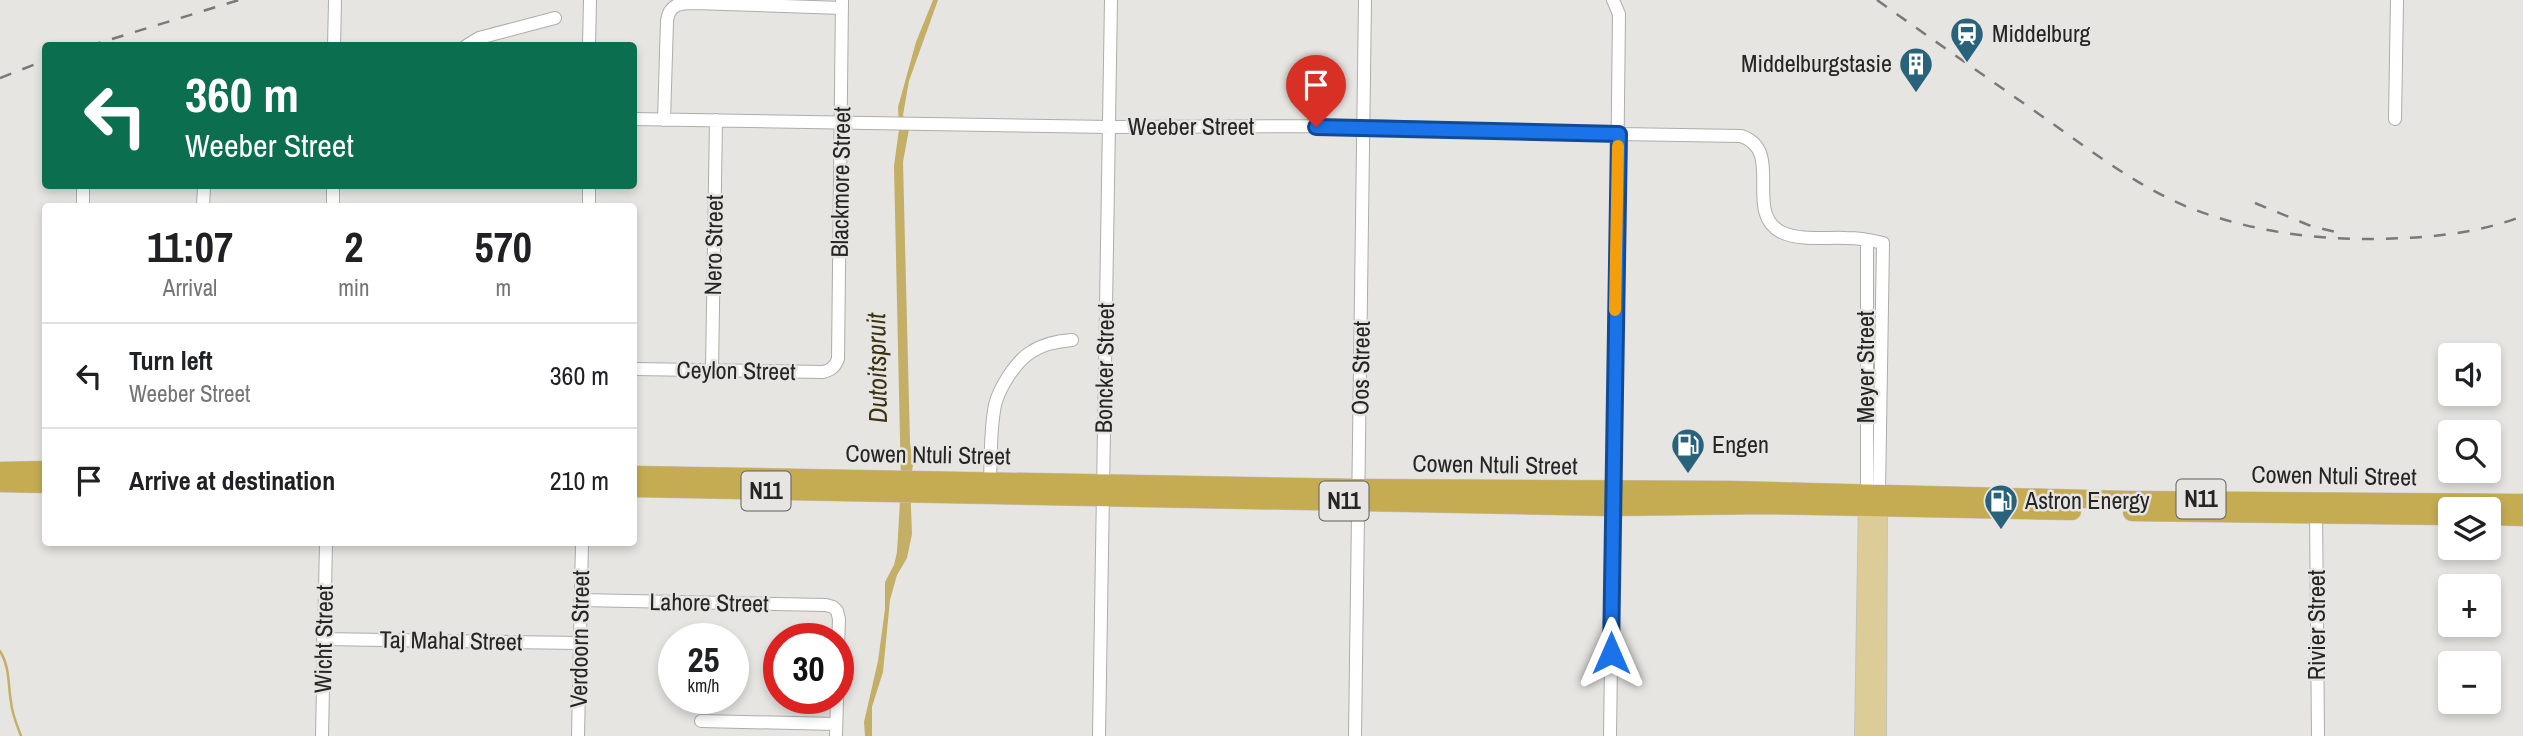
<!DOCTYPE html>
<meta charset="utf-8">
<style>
body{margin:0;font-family:"Archivo Narrow",sans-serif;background:#f6f6f6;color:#202124;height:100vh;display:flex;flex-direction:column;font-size:26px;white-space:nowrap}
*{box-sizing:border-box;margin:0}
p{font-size:23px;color:#757577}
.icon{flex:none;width:38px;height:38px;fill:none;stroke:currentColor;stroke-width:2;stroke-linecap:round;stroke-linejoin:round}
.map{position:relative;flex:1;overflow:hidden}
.sheet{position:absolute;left:42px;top:203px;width:595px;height:343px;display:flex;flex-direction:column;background:#fff;border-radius:7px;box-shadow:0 4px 10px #0003}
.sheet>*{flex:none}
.guide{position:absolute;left:42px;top:42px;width:595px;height:147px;border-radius:7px;box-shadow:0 4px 10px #0003;background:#0b6e4f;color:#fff;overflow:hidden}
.fabs{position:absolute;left:2438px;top:343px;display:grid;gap:14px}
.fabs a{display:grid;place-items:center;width:63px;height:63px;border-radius:7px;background:#fff;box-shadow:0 4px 10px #0003;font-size:35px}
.speed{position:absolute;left:658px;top:623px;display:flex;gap:14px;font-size:35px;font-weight:700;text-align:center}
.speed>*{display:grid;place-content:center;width:91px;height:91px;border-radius:50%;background:#fff;box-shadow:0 4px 10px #0003;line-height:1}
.speed small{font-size:18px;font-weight:400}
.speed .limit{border:10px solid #d22;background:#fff;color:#111}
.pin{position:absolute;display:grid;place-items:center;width:60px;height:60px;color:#fff;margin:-72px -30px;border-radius:50% 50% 50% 0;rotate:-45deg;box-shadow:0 0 7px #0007}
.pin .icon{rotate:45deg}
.me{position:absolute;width:77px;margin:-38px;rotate:0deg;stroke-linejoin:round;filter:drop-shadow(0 0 5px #0008)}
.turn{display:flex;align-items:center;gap:24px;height:147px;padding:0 28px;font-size:32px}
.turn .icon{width:91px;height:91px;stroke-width:2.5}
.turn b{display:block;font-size:49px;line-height:60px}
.eta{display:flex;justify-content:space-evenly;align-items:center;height:119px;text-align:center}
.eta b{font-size:42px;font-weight:800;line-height:49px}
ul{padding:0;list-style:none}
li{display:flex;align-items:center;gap:21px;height:105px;padding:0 28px;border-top:2px solid #e0e0e0}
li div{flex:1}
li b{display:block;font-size:26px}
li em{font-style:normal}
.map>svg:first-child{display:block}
.water{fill:#c4af67}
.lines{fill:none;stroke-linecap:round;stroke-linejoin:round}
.stream{stroke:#c4af67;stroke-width:2.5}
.minor-casing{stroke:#adadaa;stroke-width:14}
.major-casing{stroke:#c2c2c1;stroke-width:18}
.highway-casing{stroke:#c2c2c1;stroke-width:19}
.minor{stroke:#fff;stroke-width:12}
.major{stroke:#dccd98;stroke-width:16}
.highway{stroke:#c5ac53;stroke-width:18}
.rail{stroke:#7a7977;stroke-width:2.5;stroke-dasharray:12 12;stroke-linecap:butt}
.route-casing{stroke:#114b97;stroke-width:18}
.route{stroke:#1a73e8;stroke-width:12}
.slow{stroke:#f59e0b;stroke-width:12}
.labels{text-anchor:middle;stroke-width:5;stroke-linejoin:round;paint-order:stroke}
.shield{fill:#e6e5e2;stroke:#5f5f5c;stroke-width:2}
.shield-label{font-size:23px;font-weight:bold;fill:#252523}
.poi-label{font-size:24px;fill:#252523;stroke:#e6e5e2;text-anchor:start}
.street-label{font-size:24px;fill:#252523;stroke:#e6e5e2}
.water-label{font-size:26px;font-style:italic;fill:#3b3211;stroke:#e6e5e2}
</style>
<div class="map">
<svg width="2523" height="736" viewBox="0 0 2523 736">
<rect width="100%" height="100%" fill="#e6e5e2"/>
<path class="water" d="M933 0H938L909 81 903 115 909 129 903 162 910 443 913 465 910 483 912 534 907 558 897 575 890 600 883 672 872 707V736H865L864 722 878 661 885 609V582L894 565 897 552 901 484 894 166 899 129 898 107 916 42Z"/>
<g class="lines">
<path class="stream" d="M0 651C10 667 8 685 11 702 12 714 17 725 21 736"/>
<g class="minor-casing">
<path id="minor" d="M334 46 335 2
M466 46 479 38 555 18
M589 46 590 0
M634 119 1110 127 1365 126 1619 134 1741 136C1785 150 1743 212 1781 232 1800 241 1826 237 1846 238 1858 238 1871 240 1883 243L1879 493
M2395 119 2397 0
M664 120 667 21C669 4 680 3 695 3L842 8
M589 186V206
M83 206V186
M203 206 204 186
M333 206V186
M1867 240V494
M634 369 823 372C831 370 835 367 838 359L842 0
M712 370 716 120
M990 481C991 456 990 430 995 405 999 388 1016 361 1031 352 1043 344 1059 341 1072 340
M2316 509 2318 736
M580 600 826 605 833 607 837 611 839 619 838 647
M323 639 579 643
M701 721 836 724
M322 736 326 542
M578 736 582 542
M836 736 837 698
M1099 736 1111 0
M1355 736 1365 0
M1610 736C1612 495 1618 255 1619 14L1613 0"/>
</g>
<g class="major-casing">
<path id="major" d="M1863 736 1867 497
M1878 736 1879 497"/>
</g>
<g class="highway-casing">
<path id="highway" d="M0 471 46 470
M634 475 1359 488 1731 490 2126 500 2523 503
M0 483 46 484
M634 488 1611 507 1766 505 2072 511
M2132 512 2450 516
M2488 516 2523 517"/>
</g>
<use href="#minor" class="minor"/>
<use href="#major" class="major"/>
<use href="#highway" class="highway"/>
<path class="rail" d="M1877 0C1933 40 1989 79 2046 119 2091 151 2138 187 2190 208 2250 231 2313 240 2377 239 2427 238 2476 234 2523 216
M89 46 239 0
M0 78 46 60
M2255 203 2311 226 2336 232"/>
</g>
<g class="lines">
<g class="route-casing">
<path id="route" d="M1316 127 1619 134 1611 653"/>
</g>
<use href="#route" class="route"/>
<path class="slow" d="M1615 310 1618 146"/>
</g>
<defs>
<g id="station-pin" transform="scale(1.75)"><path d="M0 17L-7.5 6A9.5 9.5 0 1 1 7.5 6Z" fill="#28627b" stroke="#e6e5e2"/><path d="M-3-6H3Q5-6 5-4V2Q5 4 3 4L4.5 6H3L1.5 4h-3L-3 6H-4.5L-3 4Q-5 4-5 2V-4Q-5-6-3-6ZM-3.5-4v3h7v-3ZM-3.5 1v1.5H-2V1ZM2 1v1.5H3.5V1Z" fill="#fff"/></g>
<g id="building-pin" transform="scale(1.75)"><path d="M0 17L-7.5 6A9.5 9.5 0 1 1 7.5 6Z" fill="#28627b" stroke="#e6e5e2"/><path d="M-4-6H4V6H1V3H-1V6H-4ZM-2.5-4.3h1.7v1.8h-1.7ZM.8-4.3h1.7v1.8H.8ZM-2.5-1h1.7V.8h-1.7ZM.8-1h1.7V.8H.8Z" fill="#fff"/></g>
<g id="fuel-pin" transform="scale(1.75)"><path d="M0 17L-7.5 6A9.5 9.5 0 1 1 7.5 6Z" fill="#28627b" stroke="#e6e5e2"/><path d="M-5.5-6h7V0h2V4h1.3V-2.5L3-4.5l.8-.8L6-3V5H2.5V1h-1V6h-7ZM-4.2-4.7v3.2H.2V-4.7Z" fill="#fff"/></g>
</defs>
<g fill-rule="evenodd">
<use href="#station-pin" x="1967" y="34"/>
<use href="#building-pin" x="1916" y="64"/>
<use href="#fuel-pin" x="1688" y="445"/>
<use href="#fuel-pin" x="2001" y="501"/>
</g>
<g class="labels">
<g class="shield">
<rect x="741.5" y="471.5" width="49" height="39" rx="5"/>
<rect x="2176.5" y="479.5" width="49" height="39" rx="5"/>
<rect x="1319.5" y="481.5" width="49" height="39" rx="5"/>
</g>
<g class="shield-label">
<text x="766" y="499">N11</text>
<text x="2201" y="507">N11</text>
<text x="1344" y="509">N11</text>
</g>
<g class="poi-label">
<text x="1992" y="42">Middelburg</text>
<text x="1892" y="72" text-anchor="end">Middelburgstasie</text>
<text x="1712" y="453">Engen</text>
<text x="2025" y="509">Astron Energy</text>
</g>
<g class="street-label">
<text x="1191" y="135">Weeber Street</text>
<text transform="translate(841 182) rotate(-89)" y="8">Blackmore Street</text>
<text transform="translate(714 245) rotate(-89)" y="8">Nero Street</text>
<text transform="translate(1866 367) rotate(-90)" y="8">Meyer Street</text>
<text transform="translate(1105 368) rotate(-89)" y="8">Boncker Street</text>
<text transform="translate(1361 368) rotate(-89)" y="8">Oos Street</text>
<text transform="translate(736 371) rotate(1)" y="8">Ceylon Street</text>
<text transform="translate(928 455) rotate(1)" y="8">Cowen Ntuli Street</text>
<text transform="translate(1495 465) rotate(1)" y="8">Cowen Ntuli Street</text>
<text transform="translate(2334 476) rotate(1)" y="8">Cowen Ntuli Street</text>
<text transform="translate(709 603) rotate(1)" y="8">Lahore Street</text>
<text transform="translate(2317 625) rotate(-90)" y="8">Rivier Street</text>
<text transform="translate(324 639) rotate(-89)" y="8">Wicht Street</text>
<text transform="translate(580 639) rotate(-89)" y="8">Verdoorn Street</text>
<text transform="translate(451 641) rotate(1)" y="8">Taj Mahal Street</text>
</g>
<g class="water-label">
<text transform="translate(877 368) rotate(-91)" y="9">Dutoitspruit</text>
</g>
</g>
</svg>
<div class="fabs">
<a><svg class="icon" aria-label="sound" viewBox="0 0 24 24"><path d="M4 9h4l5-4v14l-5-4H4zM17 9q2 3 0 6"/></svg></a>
<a><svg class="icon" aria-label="search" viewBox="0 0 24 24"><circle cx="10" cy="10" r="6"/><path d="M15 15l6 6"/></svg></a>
<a><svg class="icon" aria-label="layers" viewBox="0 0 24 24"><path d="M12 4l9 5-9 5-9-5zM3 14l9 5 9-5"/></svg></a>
<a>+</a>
<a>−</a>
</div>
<div class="speed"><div>25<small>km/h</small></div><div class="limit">30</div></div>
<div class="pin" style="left:1316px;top:127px;background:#d93025"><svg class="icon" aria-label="arrive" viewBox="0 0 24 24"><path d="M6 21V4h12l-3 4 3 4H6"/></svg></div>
<svg class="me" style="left:1611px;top:653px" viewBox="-20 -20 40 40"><path d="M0-17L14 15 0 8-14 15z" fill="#1a73e8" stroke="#fff" stroke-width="4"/></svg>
<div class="guide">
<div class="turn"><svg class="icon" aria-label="left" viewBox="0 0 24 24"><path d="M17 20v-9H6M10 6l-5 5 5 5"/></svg><div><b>360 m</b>Weeber Street</div></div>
</div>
<section class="sheet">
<div class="eta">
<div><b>11:07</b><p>Arrival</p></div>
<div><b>2</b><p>min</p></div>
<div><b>570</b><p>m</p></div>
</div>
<ul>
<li><svg class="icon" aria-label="left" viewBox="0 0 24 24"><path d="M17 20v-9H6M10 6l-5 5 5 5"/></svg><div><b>Turn left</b><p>Weeber Street</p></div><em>360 m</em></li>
<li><svg class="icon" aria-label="arrive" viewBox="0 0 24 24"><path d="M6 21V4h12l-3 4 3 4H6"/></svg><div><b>Arrive at destination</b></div><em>210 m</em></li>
</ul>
</section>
</div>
